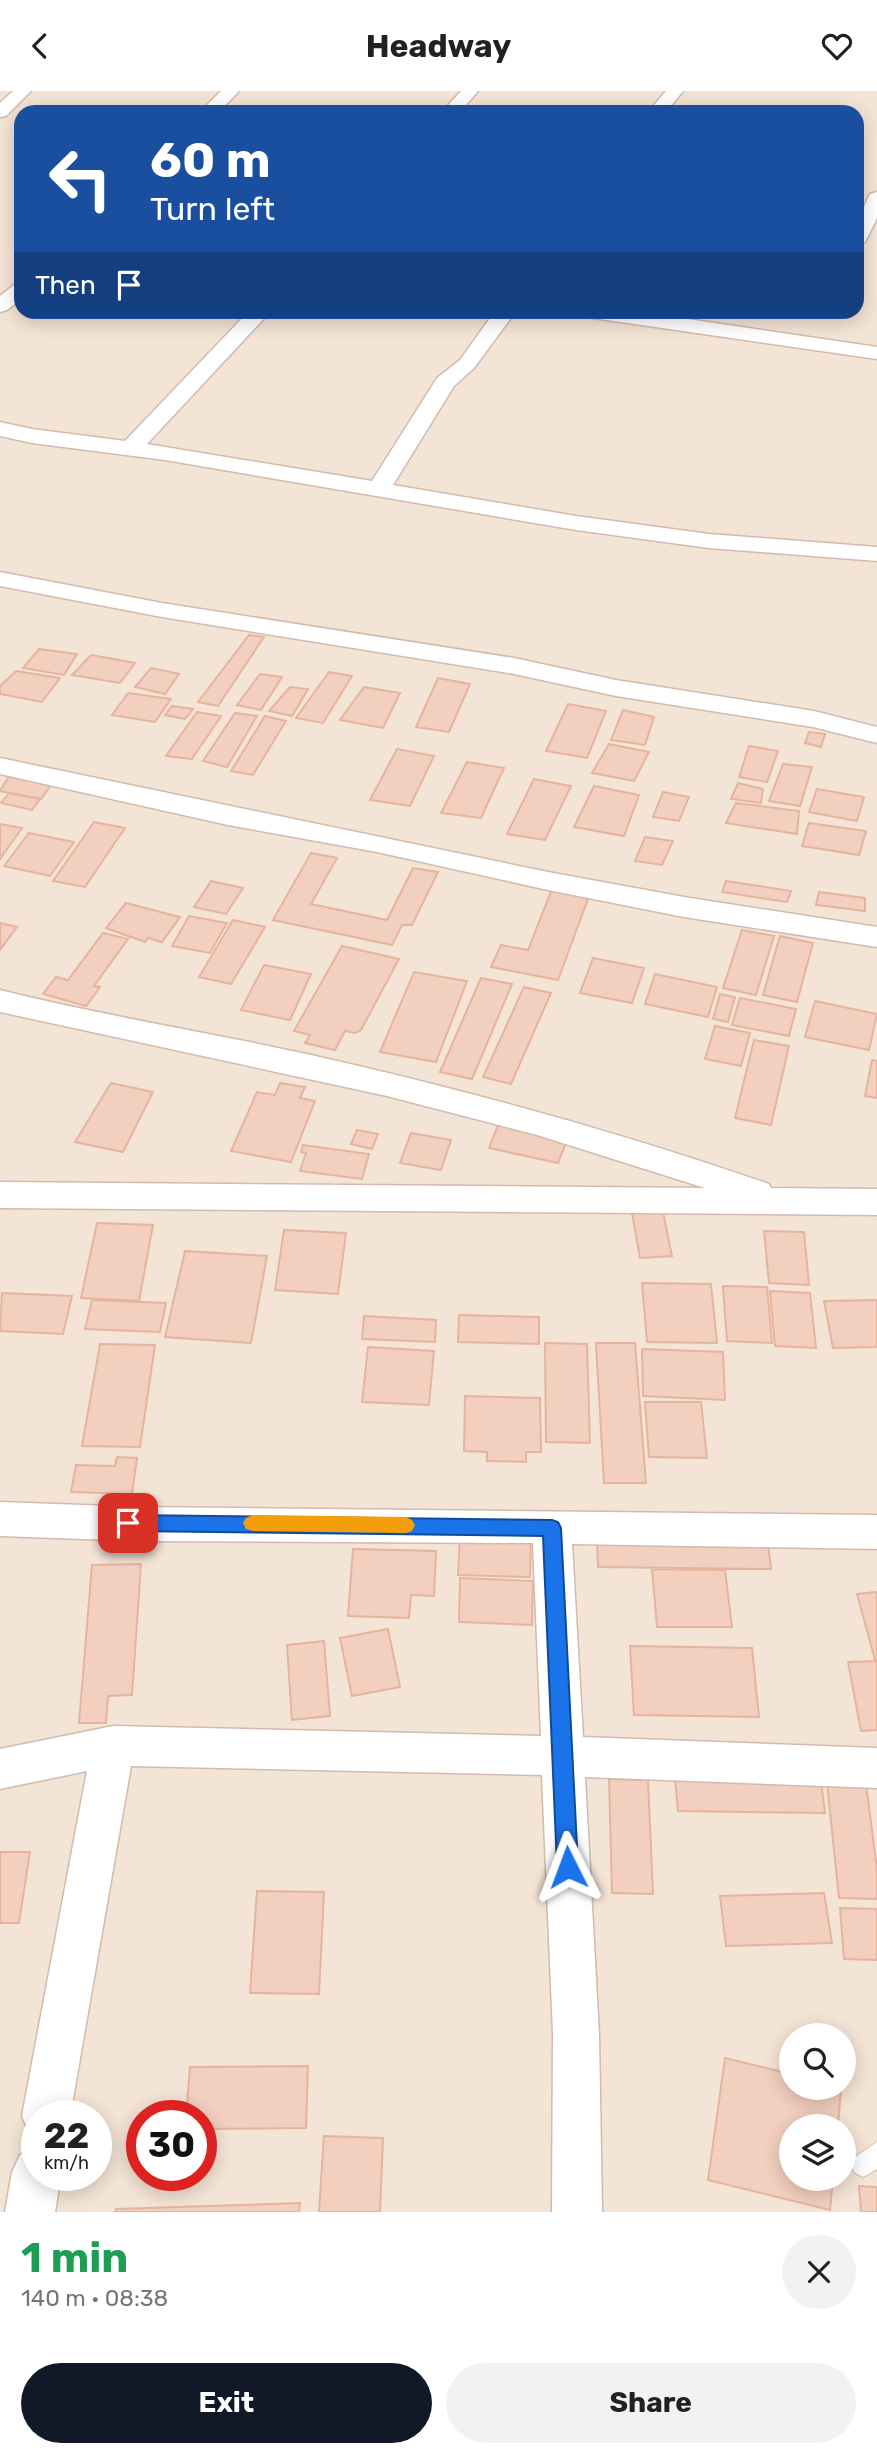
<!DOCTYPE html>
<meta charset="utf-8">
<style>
body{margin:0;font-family:Rubik,sans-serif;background:#f2f2f2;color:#202124;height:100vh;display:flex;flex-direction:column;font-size:26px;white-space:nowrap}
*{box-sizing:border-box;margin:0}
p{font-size:23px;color:#757577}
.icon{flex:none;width:38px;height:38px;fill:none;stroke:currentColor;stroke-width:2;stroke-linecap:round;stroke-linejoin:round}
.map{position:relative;height:2121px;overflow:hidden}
.panel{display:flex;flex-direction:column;background:#fff;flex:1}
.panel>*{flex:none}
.guide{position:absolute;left:14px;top:14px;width:850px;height:214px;border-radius:21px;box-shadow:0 4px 18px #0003;background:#1a4fa0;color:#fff;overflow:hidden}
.fabs{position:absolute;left:779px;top:1932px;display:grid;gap:14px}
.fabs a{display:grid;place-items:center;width:77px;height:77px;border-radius:50%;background:#fff;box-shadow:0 4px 18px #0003;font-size:35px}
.speed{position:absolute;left:21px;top:2009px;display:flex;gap:14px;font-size:35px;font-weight:700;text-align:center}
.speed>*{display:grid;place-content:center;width:91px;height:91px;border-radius:50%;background:#fff;box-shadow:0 4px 18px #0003;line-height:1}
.speed small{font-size:18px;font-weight:400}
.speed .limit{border:10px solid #d22;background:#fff;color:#111}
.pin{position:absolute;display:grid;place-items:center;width:60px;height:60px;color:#fff;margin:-30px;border-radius:14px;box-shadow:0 4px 10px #0006}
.me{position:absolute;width:77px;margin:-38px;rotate:357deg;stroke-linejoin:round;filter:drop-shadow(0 0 5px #0008)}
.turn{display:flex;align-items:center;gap:24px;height:147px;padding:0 21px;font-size:32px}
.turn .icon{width:91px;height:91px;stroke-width:2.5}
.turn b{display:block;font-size:49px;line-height:60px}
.then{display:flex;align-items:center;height:66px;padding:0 21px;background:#0003;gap:14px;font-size:26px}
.round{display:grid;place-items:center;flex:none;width:74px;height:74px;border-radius:37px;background:#f2f2f2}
.headline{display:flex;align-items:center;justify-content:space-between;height:119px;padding:0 21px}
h1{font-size:42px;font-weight:700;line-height:52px;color:#1e9e55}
.button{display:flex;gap:14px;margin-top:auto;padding:14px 21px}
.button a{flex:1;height:80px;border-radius:42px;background:#111827;color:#fff;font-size:28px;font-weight:700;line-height:80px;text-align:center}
.button a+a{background:#f2f2f2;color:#202124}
header{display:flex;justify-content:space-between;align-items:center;height:91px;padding:0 21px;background:#fff;font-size:32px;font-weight:700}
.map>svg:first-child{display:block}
.residential{fill:#f4e4d5;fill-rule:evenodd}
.building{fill:#f2cfbe;stroke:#e5b49e;stroke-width:2}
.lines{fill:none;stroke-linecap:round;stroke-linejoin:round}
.lane-casing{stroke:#d1bbaf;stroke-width:2}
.street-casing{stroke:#d1bbaf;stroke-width:3}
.lane{fill:#fff;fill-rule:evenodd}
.street{fill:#fff;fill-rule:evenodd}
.route{fill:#1a73e8;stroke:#114b97;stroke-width:2}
.slow{fill:#f59e0b}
</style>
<header><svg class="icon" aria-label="back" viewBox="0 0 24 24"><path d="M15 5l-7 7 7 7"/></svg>Headway<svg class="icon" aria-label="heart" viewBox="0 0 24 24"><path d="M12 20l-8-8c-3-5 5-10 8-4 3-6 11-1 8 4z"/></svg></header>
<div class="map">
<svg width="877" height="2121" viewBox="0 0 877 2121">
<rect width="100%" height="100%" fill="#fdf2e7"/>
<path class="residential" d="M0 0H877V2121H0ZM21 21H858V220H21ZM791 1944H844V1997H791ZM37 2025H96V2084H37ZM142 2025H201V2084H142ZM791 2035H844V2088H791Z"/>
<path class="building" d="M249 544 264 546 218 615 198 611Z
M39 558 77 563 64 584 23 577Z
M91 564 135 572 120 592 72 584Z
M151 577 179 583 165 603 135 596Z
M16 580 60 587 42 611 0 603V595Z
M329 581 352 585 323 632 296 627Z
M260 583 282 586 261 619 237 614Z
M438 587 470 593 449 641 416 636Z
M290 596 308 598 292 625 269 620Z
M364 596 400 602 383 637 340 629Z
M128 602 171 608 155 631 112 624Z
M568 613 606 620 587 667 546 660Z
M172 615 193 618 185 628 165 624Z
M623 619 654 626 645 654 611 649Z
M197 621 221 625 192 668 166 665Z
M235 622 257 625 227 676 203 670Z
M265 625 286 630 253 684 231 680Z
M809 641 825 643 821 656 805 652Z
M609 653 649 661 634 690 592 682Z
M749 655 778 660 767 691 739 686Z
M397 658 434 665 410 715 370 709Z
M467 671 504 677 481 727 441 722Z
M783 673 812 676 800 715 769 710Z
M9 685 52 693 41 708 0 700Z
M534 688 571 695 545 749 507 743Z
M738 692 763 698 761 712 731 708Z
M594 695 639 704 624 745 574 736Z
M817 698 864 706 857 730 809 721Z
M663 701 689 706 679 730 653 726Z
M9 702 40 708 32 719 1 712Z
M736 712 799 720 797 743 726 732Z
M94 731 125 737 85 796 53 790Z
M809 732 866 740 859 764 802 755Z
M0 733 22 737 0 768Z
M29 742 74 751 50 785 4 775Z
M645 746 673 750 662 774 635 770Z
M311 762 337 767 311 813 387 829 413 777 438 781 412 834H402L392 854 273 829Z
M211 790 243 797 226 823 194 816Z
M726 790 791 800 787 811 722 801Z
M552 798 589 805 558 889 491 876 501 854 528 859Z
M819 801 865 807V820L816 814Z
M126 812 180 826 162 851 148 847 145 851 106 837Z
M189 825 227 832 210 862 172 855Z
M233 829 265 836 231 893 199 886Z
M0 832 17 836 0 859Z
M742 839 774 845 756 904 723 897Z
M103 842 128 848 94 895 100 896 86 915 43 903 56 886 68 889Z
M780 845 813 852 797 911 763 904Z
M342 855 399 868 361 939 355 942 345 940 335 959 305 952 310 944 294 940Z
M593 867 644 877 632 912 580 902Z
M264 874 311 883 290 929 241 919Z
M414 881 467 890 436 971 380 961Z
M655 883 717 896 708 926 645 913Z
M481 887 512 893 472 988 440 981Z
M524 896 551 902 511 993 483 986Z
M720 903 735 906 728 931 713 928Z
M740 907 796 918 789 945 732 934Z
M815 910 877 923 869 959 805 946Z
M715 935 750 942 741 975 705 968Z
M754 949 789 955 771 1034 735 1027Z
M872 969 877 970V1007L865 1005Z
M111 992 153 1001 123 1061 75 1051Z
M280 992 305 996 300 1007 315 1010 291 1071 231 1060 257 1001 275 1004Z
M499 1032 568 1047 558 1072 489 1057Z
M357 1039 378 1043 372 1058 351 1053Z
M411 1042 451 1049 441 1079 400 1072Z
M303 1054 369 1063 362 1088 300 1080 306 1062 301 1061Z
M663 1121 672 1165 640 1167 632 1122Z
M97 1132 153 1134 139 1210 81 1207Z
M284 1139 346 1142 338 1203 275 1199Z
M764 1140 804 1141 809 1194 769 1192Z
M185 1160 267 1165 251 1252 165 1246Z
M642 1192 711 1193 717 1252 647 1251Z
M723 1195 767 1196 772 1252 727 1250Z
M770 1200 810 1202 816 1257 775 1255Z
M2 1202 72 1205 63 1243 0 1240Z
M92 1209 166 1212 160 1241 85 1238Z
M877 1209V1256L833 1257 824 1210Z
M459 1224 539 1226V1253L458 1251Z
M364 1225 436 1229 435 1251 362 1248Z
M545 1252 587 1253 590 1352 546 1351Z
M596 1252H635L646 1392H604Z
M100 1253 155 1254 140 1356 82 1355Z
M368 1256 434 1260 429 1314 362 1311Z
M642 1258 723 1261 725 1309 643 1305Z
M465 1305 540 1307 541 1361H526V1371L487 1370V1361L464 1360Z
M645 1311H701L707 1367 649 1366Z
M117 1366 137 1367 132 1403 71 1401 76 1374 115 1375Z
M460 1441 531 1444 530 1486 458 1484Z
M597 1450 768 1452 771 1478 598 1476Z
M353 1458 436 1460 434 1505 411 1504 409 1527 348 1525Z
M141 1473 132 1604 108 1605 106 1632H79L92 1474Z
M652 1478 725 1479 732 1536H657Z
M460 1487 533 1490 532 1534 459 1531Z
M877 1501V1569H875L857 1503Z
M388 1538 400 1596 352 1605 340 1547Z
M324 1550 330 1625 292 1629 287 1554Z
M630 1555 752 1557 759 1626 634 1624Z
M877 1570V1639L861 1640 848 1571Z
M609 1688 648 1689 653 1803 612 1802Z
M675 1688 821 1690 825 1722 678 1720Z
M827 1692 866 1693 877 1778V1808L839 1807Z
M0 1761H30L19 1832H0Z
M257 1800 324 1801 319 1903 250 1902Z
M824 1802 832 1852 726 1855 720 1805Z
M840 1817 877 1818V1869L844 1868Z
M725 1967 791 1983V1997H841L838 2035H791V2088H833L830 2119 708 2089Z
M308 1975 306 2037 201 2038V2025H186L190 1976Z
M324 2045 383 2047 380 2121H319Z
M859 2095 877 2096V2121H861Z
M300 2112 299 2121H115L116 2118Z"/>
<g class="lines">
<g class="lane-casing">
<path id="lane" d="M877 2051V2078L863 2086 855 2082 851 2074 855 2066Z"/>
</g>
<g class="street-casing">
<path id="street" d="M13 0H31L6 25 0 26V12Z
M221 0H239L219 21H200Z
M461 0H478L460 21H442Z
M666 0H683L666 21H648Z
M877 101V127L865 151 858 153V128L870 103Z
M21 192V208L7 219 0 221V205L14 194Z
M249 220H271L147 353 372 390 437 287 460 269 495 220H516L474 277 454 295 393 394 576 425 709 443 877 456V470L709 457 576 439 165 369 32 352 0 345V331L32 338 125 350Z
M576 220H633L877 256V268L586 226Z
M0 481 162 512 514 567 616 589 814 620 877 636V652L813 636 616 605 514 583 162 526 0 495Z
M0 667 548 781 684 806 877 836V856L684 826 548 799 377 761 228 734 0 683Z
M0 899C103 925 208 941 311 964 466 999 619 1041 769 1093L771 1097 877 1098V1124L0 1117V1091L705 1097 537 1044 387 1005 0 921Z
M0 1411 138 1416 877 1424V1458L572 1453 583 1646 877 1657V1697L585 1686 599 1943 602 2121H552L553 1943 542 1684 131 1675 70 2025H37V2045L29 2042 22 2025 87 1680 0 1698V1658L113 1635 541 1645 533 1452 138 1450 0 1445Z
M37 2057V2084H61L55 2121H5L12 2081 20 2064Z"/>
</g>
<use href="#lane" class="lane"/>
<use href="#street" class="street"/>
</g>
<path class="route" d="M128 1424 552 1429 558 1431 561 1437 578 1776 575 1783 568 1786 560 1783 557 1776 543 1445 128 1440 121 1437 118 1432 121 1426Z"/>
<path class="slow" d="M253 1424 406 1426 412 1429 415 1434 412 1440 406 1442 253 1440 246 1438 243 1432 246 1427Z"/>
</svg>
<div class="fabs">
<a><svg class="icon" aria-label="search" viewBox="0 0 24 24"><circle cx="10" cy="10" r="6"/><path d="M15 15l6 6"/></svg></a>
<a><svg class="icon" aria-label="layers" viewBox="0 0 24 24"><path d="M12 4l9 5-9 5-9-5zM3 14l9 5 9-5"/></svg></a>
</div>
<div class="speed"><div>22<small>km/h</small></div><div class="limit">30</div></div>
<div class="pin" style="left:128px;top:1432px;background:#d93025"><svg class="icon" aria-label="arrive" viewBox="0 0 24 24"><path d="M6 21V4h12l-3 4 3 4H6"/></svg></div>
<svg class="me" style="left:568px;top:1776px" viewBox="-20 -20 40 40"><path d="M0-17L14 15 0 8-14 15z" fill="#1a73e8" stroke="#fff" stroke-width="4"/></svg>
<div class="guide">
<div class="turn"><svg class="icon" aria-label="left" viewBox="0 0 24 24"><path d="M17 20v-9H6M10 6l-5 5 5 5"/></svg><div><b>60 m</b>Turn left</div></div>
<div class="then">Then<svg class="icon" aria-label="arrive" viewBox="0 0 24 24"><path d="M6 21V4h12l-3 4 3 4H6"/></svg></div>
</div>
</div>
<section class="panel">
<div class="headline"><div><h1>1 min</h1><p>140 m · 08:38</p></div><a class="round"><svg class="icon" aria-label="close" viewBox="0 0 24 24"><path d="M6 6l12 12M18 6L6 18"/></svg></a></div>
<div class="button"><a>Exit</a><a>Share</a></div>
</section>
